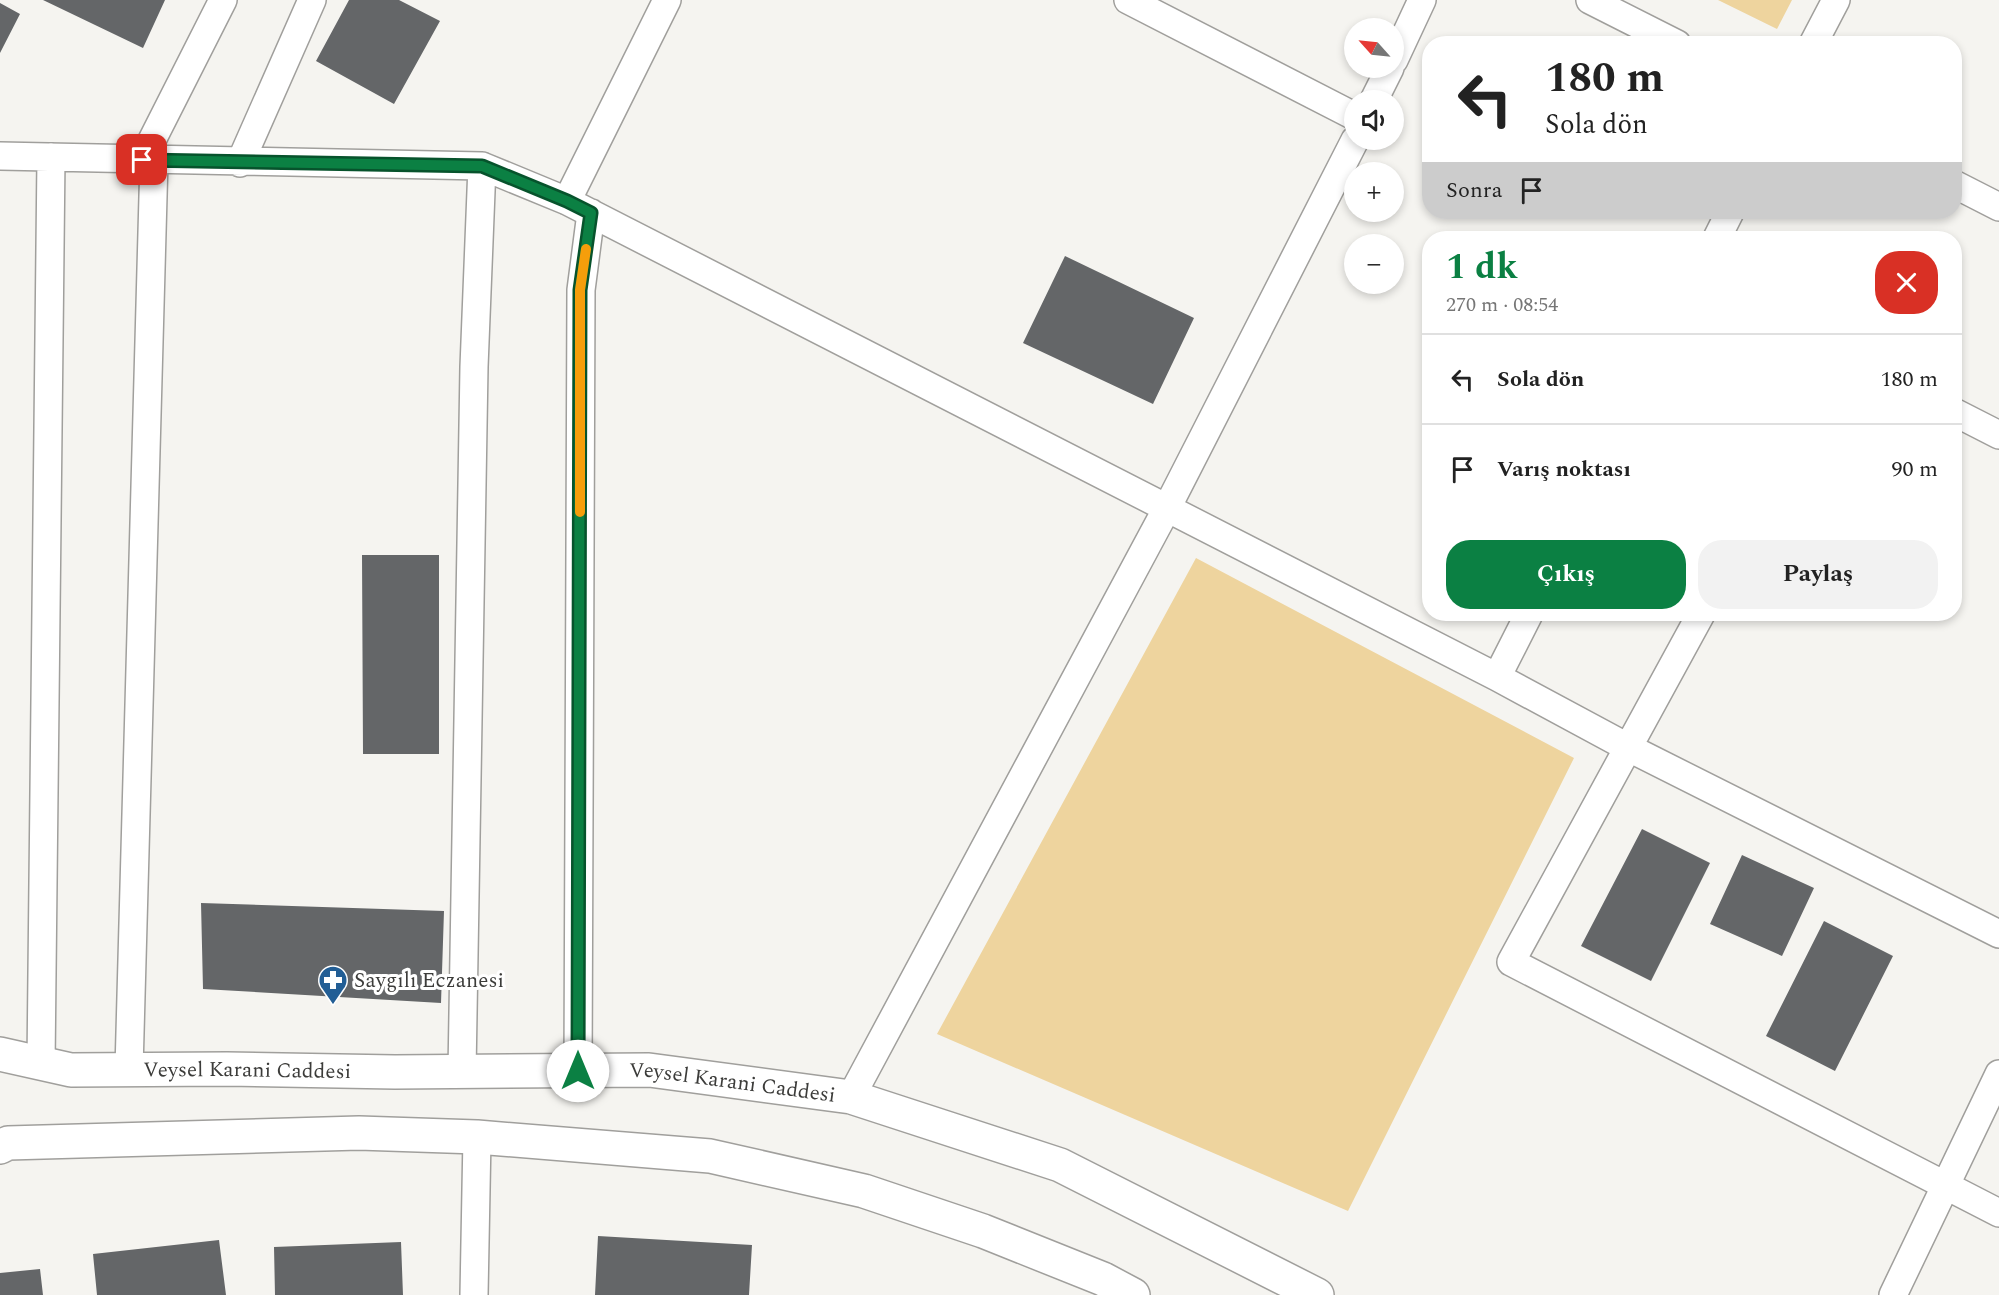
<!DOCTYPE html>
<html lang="tr">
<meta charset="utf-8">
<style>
body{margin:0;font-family:Spectral,serif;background:#f2f2f2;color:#222;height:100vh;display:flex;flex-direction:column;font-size:22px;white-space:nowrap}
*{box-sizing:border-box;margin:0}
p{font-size:20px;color:#767676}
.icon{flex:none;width:33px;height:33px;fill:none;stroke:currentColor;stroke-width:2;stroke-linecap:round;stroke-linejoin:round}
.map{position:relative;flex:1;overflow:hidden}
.details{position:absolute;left:1422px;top:231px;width:540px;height:390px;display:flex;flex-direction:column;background:#fff;border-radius:24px;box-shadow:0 3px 9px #0003}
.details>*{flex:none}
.hud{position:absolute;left:1422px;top:36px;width:540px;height:183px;border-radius:24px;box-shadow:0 3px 9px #0003;background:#fff;color:#222;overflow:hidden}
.needle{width:39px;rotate:297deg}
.fabs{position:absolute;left:1344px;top:18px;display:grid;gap:12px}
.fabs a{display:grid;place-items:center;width:60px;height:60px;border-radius:50%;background:#fff;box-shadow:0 3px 9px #0003;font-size:30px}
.pin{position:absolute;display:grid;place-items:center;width:51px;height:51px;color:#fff;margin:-26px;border-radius:12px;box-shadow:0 3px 9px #0006}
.me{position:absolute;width:66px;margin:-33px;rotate:0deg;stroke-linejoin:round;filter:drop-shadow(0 0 4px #0008)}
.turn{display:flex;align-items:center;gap:21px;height:126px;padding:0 24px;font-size:27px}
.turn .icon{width:78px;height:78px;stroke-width:2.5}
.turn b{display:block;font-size:42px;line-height:51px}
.then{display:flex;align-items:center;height:57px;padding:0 24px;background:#0003;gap:12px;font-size:22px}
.round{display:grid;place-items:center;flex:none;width:63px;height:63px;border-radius:24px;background:#f2f2f2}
.headline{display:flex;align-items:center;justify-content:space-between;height:102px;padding:0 24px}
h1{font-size:36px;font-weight:700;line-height:45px;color:#0b8043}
.action{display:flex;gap:12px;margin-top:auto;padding:12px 24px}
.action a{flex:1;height:69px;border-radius:24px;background:#0b8043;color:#fff;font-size:24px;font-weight:700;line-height:69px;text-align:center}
.action a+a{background:#f2f2f2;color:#222}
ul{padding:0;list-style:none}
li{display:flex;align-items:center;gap:18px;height:90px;padding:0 24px;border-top:2px solid #e0e0e0}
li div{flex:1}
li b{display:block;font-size:22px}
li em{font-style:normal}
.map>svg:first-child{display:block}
.green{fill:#eed49e}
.building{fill:#646668}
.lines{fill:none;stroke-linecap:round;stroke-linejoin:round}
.street-casing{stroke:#a09f9c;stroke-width:30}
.secondary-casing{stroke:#a09f9c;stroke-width:36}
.street{stroke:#fff;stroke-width:27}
.secondary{stroke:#fff;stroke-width:33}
.route-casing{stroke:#07532c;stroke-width:15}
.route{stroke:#0b8043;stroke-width:10}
.slow{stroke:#f59e0b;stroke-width:10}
.labels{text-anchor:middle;stroke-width:6;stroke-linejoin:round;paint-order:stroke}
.poi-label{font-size:21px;fill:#3c3c3a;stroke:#fff;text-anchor:start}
.street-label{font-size:21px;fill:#3c3c3a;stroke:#fff}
</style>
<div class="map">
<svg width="1999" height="1295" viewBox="0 0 1999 1295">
<rect width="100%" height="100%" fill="#f5f4f0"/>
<path class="green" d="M1718 0H1792L1777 29Z
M1196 558 1574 758 1348 1211 937 1034Z"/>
<path class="building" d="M43 0H165L143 48Z
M349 0H399L440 21 394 104 316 61Z
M0 3 20 14 0 53Z
M1065 256 1194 318 1153 404 1023 343Z
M362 555H439V754H363Z
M1642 829 1710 863 1651 981 1581 946Z
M1742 855 1814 888 1782 956 1710 924Z
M201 903 444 911 441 1003 203 989Z
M1824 921 1893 956 1835 1071 1766 1036Z
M598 1236 752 1245 749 1295H595Z
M219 1240 226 1295H97L93 1254Z
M401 1242 403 1295H275L274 1247Z
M40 1269 43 1295H0V1273Z"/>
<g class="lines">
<g class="street-casing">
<path id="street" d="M1128 0 1354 116
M1590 0 1677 44
M1813 44 1836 0
M1394 60 1422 0
M1374 100 1390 68
M0 156 482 166 567 201 1497 677 1629 748 1999 934
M142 160 223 0
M240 163 312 0
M1954 184 1999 207
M567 201 667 0
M1717 238 1730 212
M1954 412 1999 435
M1701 614 1511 962 1999 1213
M1497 677 1529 614
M41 1064 51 157
M129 1069 154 160
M578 1071 581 290 591 213
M462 1072 474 367 482 166
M851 1097 1167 508 1355 140
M474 1295 477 1137
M1893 1295 1999 1074"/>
</g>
<g class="secondary-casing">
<g id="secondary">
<path id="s1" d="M0 1054 71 1070 227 1069 395 1072 649 1070 851 1097 1060 1165 1317 1295"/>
<path d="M0 1147 8 1143 359 1133 477 1137 710 1156 864 1191 983 1231 1103 1279 1133 1295"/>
</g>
</g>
<use href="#street" class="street"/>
<use href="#secondary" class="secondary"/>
</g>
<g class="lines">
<g class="route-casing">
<path id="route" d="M142 160 482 166 567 201 591 213 580 290 578 1071"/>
</g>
<use href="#route" class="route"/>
<path class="slow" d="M580 512V290L586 249"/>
</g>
<defs>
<g id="pharmacy-pin" transform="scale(1.5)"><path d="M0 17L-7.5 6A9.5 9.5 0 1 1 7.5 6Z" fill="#225e95" stroke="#fff"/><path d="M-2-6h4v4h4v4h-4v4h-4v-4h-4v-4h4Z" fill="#fff"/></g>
</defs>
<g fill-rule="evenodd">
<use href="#pharmacy-pin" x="333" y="980"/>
</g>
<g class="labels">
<g class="poi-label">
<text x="354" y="987">Saygılı Eczanesi</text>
</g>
<g class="street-label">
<text dy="7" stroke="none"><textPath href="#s1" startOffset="249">Veysel Karani Caddesi</textPath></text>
<text dy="7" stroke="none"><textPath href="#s1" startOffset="735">Veysel Karani Caddesi</textPath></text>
</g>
</g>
</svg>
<div class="fabs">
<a><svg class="needle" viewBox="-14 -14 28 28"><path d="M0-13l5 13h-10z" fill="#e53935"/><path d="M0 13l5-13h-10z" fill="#767676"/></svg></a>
<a><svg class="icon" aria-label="sound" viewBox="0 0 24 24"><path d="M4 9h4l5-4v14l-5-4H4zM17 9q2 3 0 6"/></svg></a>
<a>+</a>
<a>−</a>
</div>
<div class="pin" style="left:142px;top:160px;background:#d93025"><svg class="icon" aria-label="arrive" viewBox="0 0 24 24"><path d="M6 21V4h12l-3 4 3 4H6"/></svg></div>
<svg class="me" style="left:578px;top:1071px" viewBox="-20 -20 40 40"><circle r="19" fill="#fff"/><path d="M0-13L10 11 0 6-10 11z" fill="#0b8043"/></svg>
<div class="hud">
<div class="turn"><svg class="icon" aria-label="left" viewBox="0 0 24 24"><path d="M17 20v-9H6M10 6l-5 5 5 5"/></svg><div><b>180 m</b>Sola dön</div></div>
<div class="then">Sonra<svg class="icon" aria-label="arrive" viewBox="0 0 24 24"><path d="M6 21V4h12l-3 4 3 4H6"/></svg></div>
</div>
<section class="details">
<div class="headline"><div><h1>1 dk</h1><p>270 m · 08:54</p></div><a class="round" style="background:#d93025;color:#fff"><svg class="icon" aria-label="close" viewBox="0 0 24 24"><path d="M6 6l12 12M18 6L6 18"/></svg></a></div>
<ul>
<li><svg class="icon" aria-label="left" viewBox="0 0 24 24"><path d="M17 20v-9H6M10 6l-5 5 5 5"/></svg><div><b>Sola dön</b></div><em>180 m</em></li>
<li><svg class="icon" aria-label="arrive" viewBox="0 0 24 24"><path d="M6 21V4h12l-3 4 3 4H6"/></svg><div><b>Varış noktası</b></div><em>90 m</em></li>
</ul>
<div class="action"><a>Çıkış</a><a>Paylaş</a></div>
</section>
</div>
